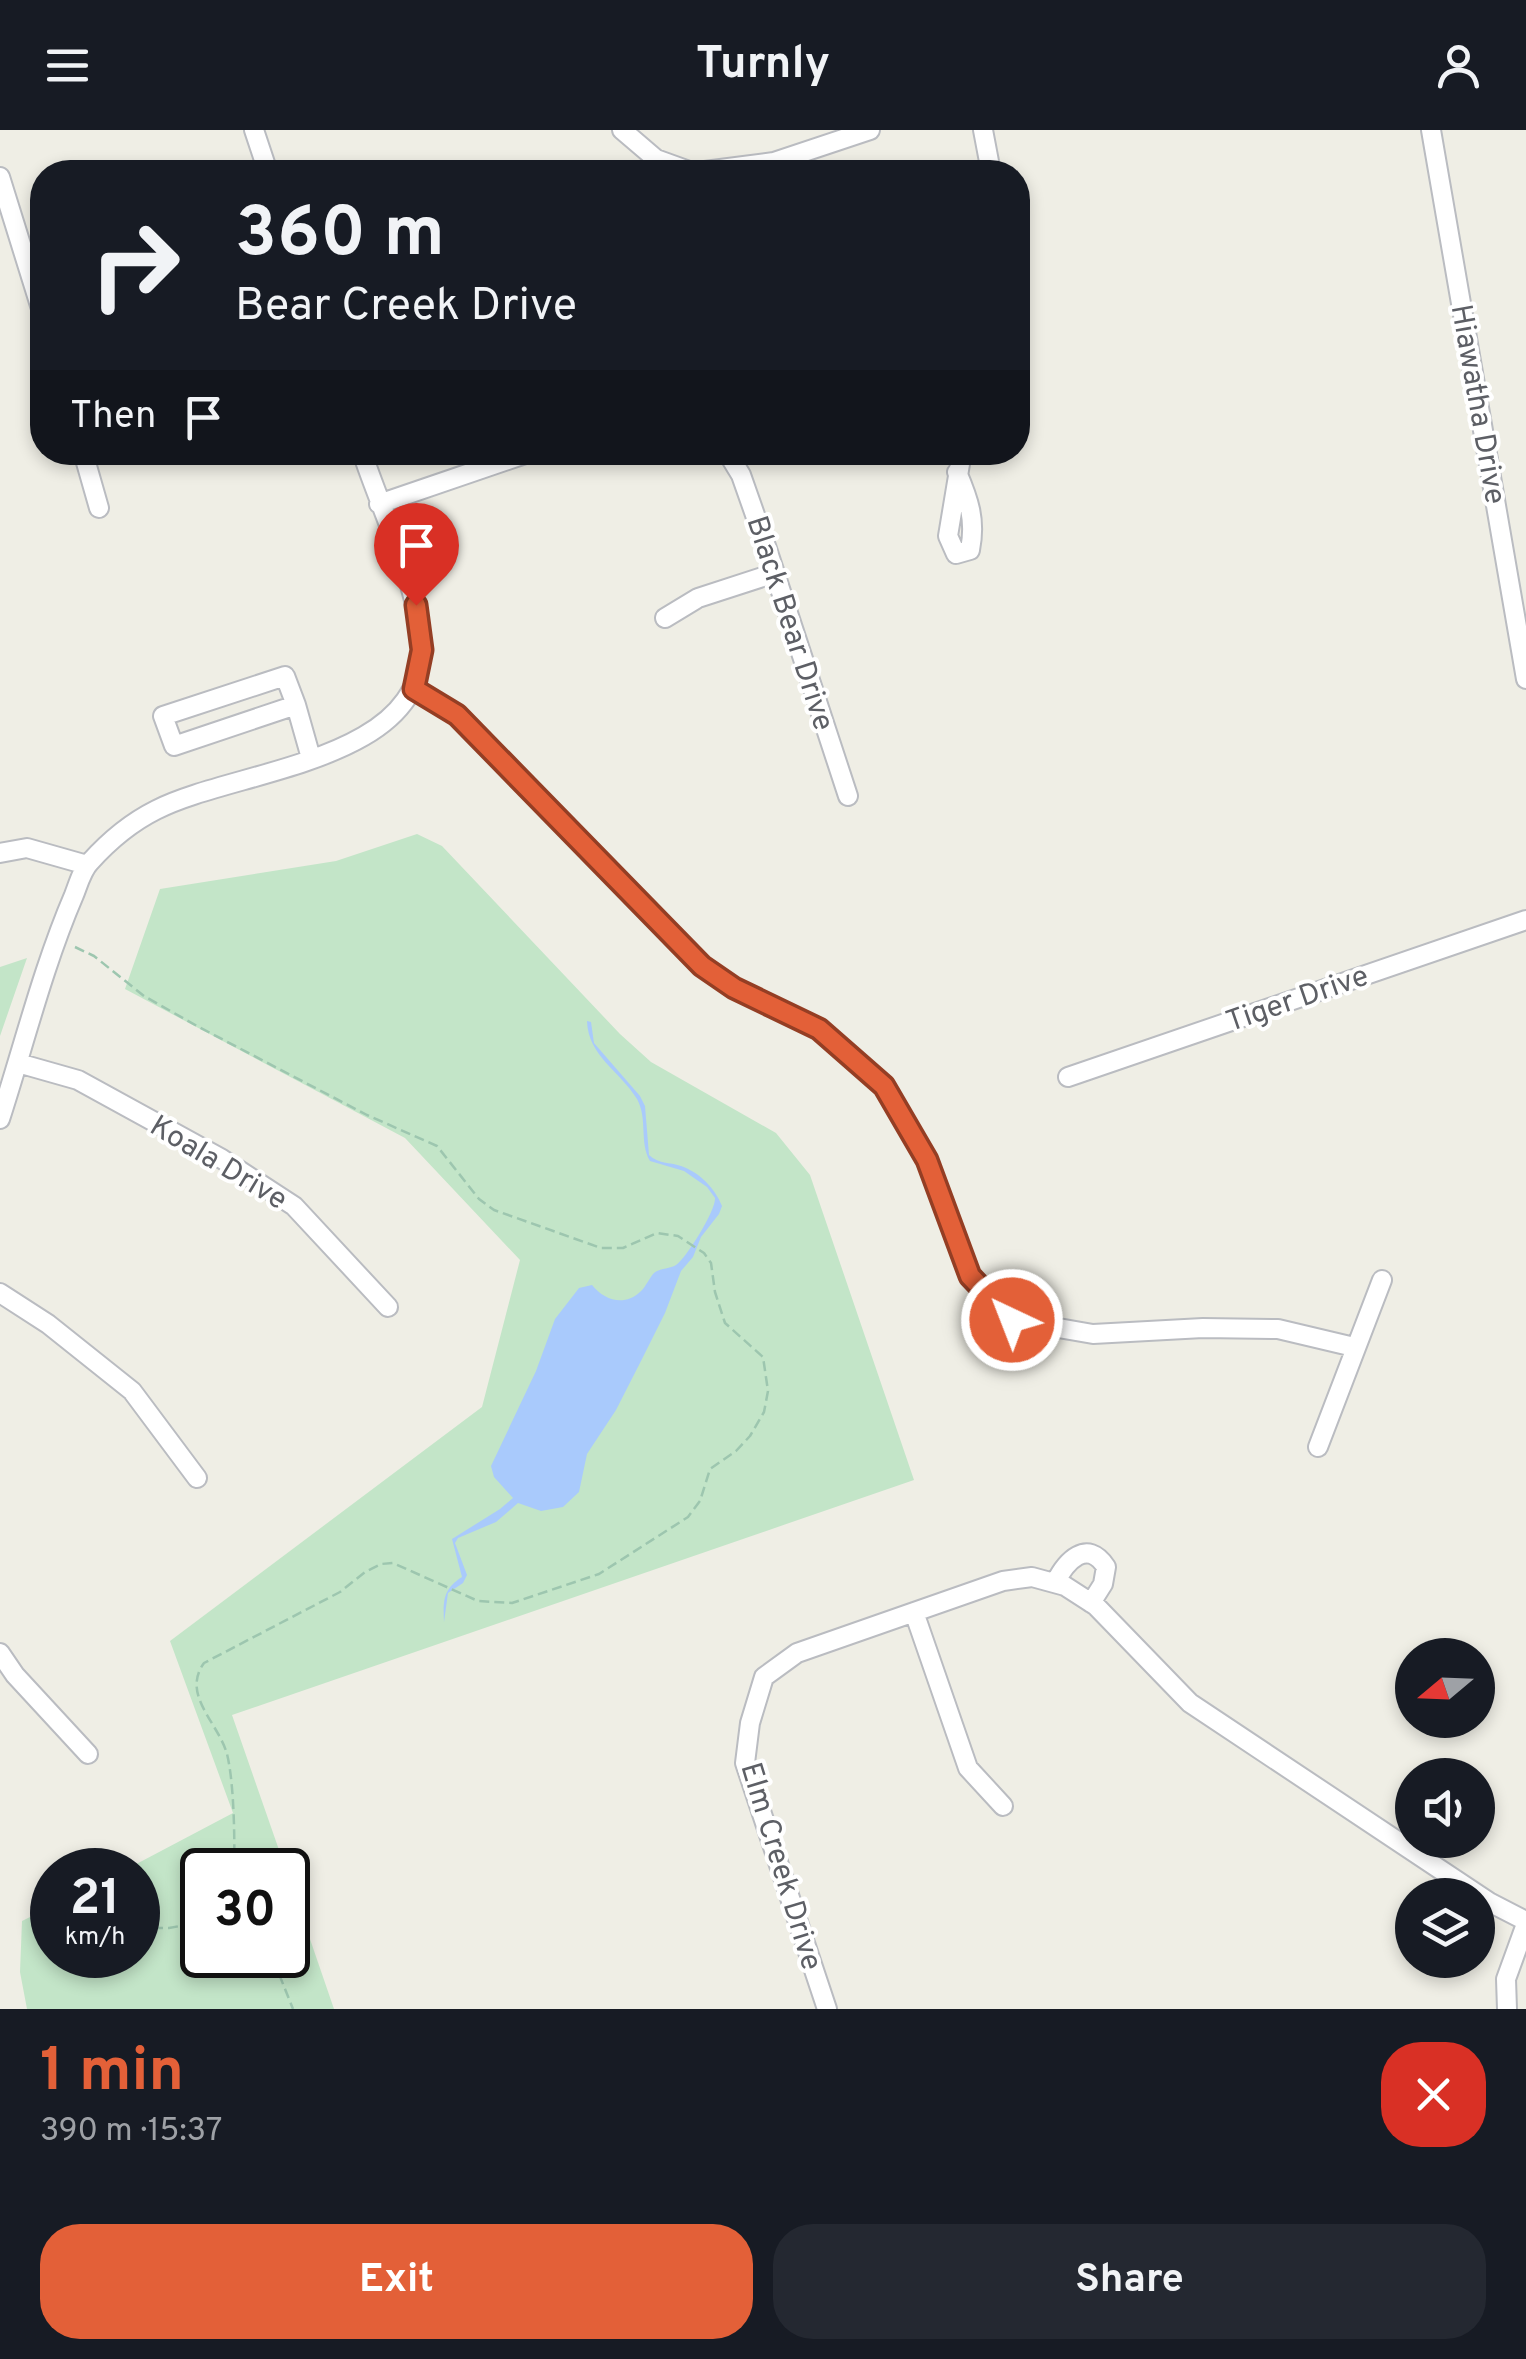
<!DOCTYPE html>
<meta charset="utf-8">
<style>
body{margin:0;font-family:Overpass,sans-serif;background:#242831;color:#f1f3f6;height:100vh;display:flex;flex-direction:column;font-size:38px;white-space:nowrap}
*{box-sizing:border-box;margin:0}
p{font-size:32px;color:#9ea1a6}
.icon{flex:none;width:55px;height:55px;fill:none;stroke:currentColor;stroke-width:2;stroke-linecap:round;stroke-linejoin:round}
.map{position:relative;height:1879px;overflow:hidden}
.drawer{display:flex;flex-direction:column;background:#171b24;flex:1}
.drawer>*{flex:none}
.hud{position:absolute;left:30px;top:30px;width:1000px;height:305px;border-radius:40px;box-shadow:0 5px 15px #0003;background:#171b24;color:#f1f3f6;overflow:hidden}
.needle{width:65px;rotate:251deg}
.fabs{position:absolute;left:1395px;top:1508px;display:grid;gap:20px}
.fabs a{display:grid;place-items:center;width:100px;height:100px;border-radius:50%;background:#171b24;box-shadow:0 5px 15px #0003;font-size:50px}
.speed{position:absolute;left:30px;top:1718px;display:flex;gap:20px;font-size:50px;font-weight:700;text-align:center}
.speed>*{display:grid;place-content:center;width:130px;height:130px;border-radius:50%;background:#171b24;box-shadow:0 5px 15px #0003;line-height:1}
.speed small{font-size:25px;font-weight:400}
.speed .limit{border:5px solid #111;border-radius:15px;background:#fff;color:#111}
.pin{position:absolute;display:grid;place-items:center;width:85px;height:85px;color:#fff;margin:-102px -42px;border-radius:50% 50% 50% 0;rotate:-45deg;box-shadow:0 0 10px #0007}
.pin .icon{rotate:45deg}
.me{position:absolute;width:110px;margin:-55px;rotate:317deg;stroke-linejoin:round;filter:drop-shadow(0 0 8px #0008)}
.turn{display:flex;align-items:center;gap:35px;height:210px;padding:0 40px;font-size:45px}
.turn .icon{width:130px;height:130px;stroke-width:2.5}
.turn b{display:block;font-size:70px;line-height:85px}
.then{display:flex;align-items:center;height:95px;padding:0 40px;background:#0003;gap:20px;font-size:38px}
.round{display:grid;place-items:center;flex:none;width:105px;height:105px;border-radius:40px;background:#242831}
.headline{display:flex;align-items:center;justify-content:space-between;height:170px;padding:0 40px}
h1{font-size:60px;font-weight:700;line-height:75px;color:#e36038}
.action{display:flex;gap:20px;margin-top:auto;padding:20px 40px}
.action a{flex:1;height:115px;border-radius:40px;background:#e36038;color:#fff;font-size:40px;font-weight:700;line-height:115px;text-align:center}
.action a+a{background:#242831;color:#f1f3f6}
header{display:flex;justify-content:space-between;align-items:center;height:130px;padding:0 40px;background:#171b24;font-size:45px;font-weight:700}
.map>svg:first-child{display:block}
.green{fill:#c3e5c8}
.water{fill:#a9cafc}
.lines{fill:none;stroke-linecap:round;stroke-linejoin:round}
.minor-casing{stroke:#babcc1;stroke-width:22}
.path{stroke:#9dc6af;stroke-width:2.5;stroke-dasharray:10 5;stroke-linecap:butt}
.minor{stroke:#fff;stroke-width:18}
.route-casing{stroke:#943e24;stroke-width:25}
.route{stroke:#e36038;stroke-width:18}
.labels{text-anchor:middle;stroke-width:8;stroke-linejoin:round;paint-order:stroke}
.street-label{font-size:30px;fill:#5d5f65;stroke:#fff}
</style>
<header><svg class="icon" aria-label="menu" viewBox="0 0 24 24"><path d="M4 6h16M4 12h16M4 18h16"/></svg>Turnly<svg class="icon" aria-label="person" viewBox="0 0 24 24"><circle cx="12" cy="8" r="4"/><path d="M4 21q1-7 8-7t8 7"/></svg></header>
<div class="map">
<svg width="1526" height="1879" viewBox="0 0 1526 1879">
<rect width="100%" height="100%" fill="#efeee5"/>
<path class="green" d="M417 704 442 716 620 904 651 932 776 1003 810 1045 914 1350 232 1585 286 1740H202V1825H288V1745L334 1879H27L20 1842 22 1791 52 1776V1825H138V1740H125L233 1683 170 1511 482 1277 520 1130 405 1008 125 859 160 759 336 731Z
M27 828 0 906V837Z"/>
<path class="water" d="M587 891 591 892 594 913 640 966 645 976 649 1025C659 1034 669 1032 681 1036 699 1042 715 1058 722 1076L719 1084 701 1107 693 1127 681 1141 665 1183 641 1231 616 1280 587 1324 579 1362 563 1377 541 1381 518 1373 496 1392 458 1408 455 1413 467 1445 463 1453 448 1463 444 1492C443 1471 443 1459 462 1447L452 1409 500 1379 513 1368 494 1347 491 1336 536 1241 555 1189 579 1158 592 1155C604 1170 624 1177 640 1162 646 1157 649 1148 654 1143 660 1138 670 1139 676 1135 687 1127 716 1080 715 1068L707 1057 684 1041 650 1031C639 1012 648 989 637 969 620 941 588 926 587 891Z"/>
<g class="lines">
<g class="minor-casing">
<path id="minor" d="M254 0 268 42
M622 0 656 29 692 42
M983 0 991 42
M1431 0 1526 549
M697 42 774 32 870 0
M0 47 42 182
M83 322 99 378
M727 322 741 345 767 419 848 666
M957 342C969 370 976 390 970 420L956 424 948 406 962 322
M379 374 531 322
M665 488 698 468 775 443
M414 559 457 585 702 836 733 857 819 899 884 956 927 1030 970 1146 1012 1190 1093 1204 1203 1198 1278 1199 1354 1217
M296 575 285 546 163 586 174 616 296 575 311 628
M0 723 27 718 87 735
M18 933 78 950 222 1029 294 1076 388 1177
M1068 947 1526 790
M0 989C24 915 43 837 74 765 78 755 82 740 90 732 108 712 132 692 156 680 233 640 423 633 421 518 420 458 381 381 362 322
M0 1163 48 1194 132 1261 197 1348
M1318 1317 1382 1150
M1055 1453C1066 1431 1087 1408 1106 1437L1103 1454 1091 1473
M914 1482 968 1638 1003 1676
M0 1523 15 1545 88 1624
M827 1879 745 1633 750 1593 764 1547 797 1523 1003 1451 1032 1447 1065 1456 1096 1476 1190 1573 1489 1772 1526 1791
M1507 1879 1506 1849 1526 1794"/>
</g>
<path class="path" d="M75 817 94 826 144 866 197 896 367 985 437 1016 479 1069 494 1080 601 1118H623L657 1103 678 1106 704 1123 711 1133 715 1162 725 1193 763 1227 768 1261 764 1282 750 1306 736 1321 710 1339 700 1371 688 1387 599 1444 512 1473 478 1471 393 1433 381 1434 365 1442 340 1462 204 1533C181 1565 218 1592 227 1624 234 1652 235 1710 234 1740
M138 1798H169L202 1792
M257 1825 279 1844 293 1879"/>
<use href="#minor" class="minor"/>
</g>
<g class="lines">
<g class="route-casing">
<path id="route" d="M416 475 422 520 414 559 457 585 702 836 734 858 819 899 884 956 927 1030 970 1146 1012 1190"/>
</g>
<use href="#route" class="route"/>
</g>
<g class="labels">
<g class="street-label">
<text transform="translate(1479 274) rotate(80)" y="10">Hiawatha Drive</text>
<text transform="translate(791 493) rotate(72)" y="10">Black Bear Drive</text>
<text transform="translate(1297 868) rotate(-19)" y="10">Tiger Drive</text>
<text transform="translate(219 1032) rotate(31)" y="10">Koala Drive</text>
<text transform="translate(782 1736) rotate(73)" y="10">Elm Creek Drive</text>
</g>
</g>
</svg>
<div class="fabs">
<a><svg class="needle" viewBox="-14 -14 28 28"><path d="M0-13l5 13h-10z" fill="#e53935"/><path d="M0 13l5-13h-10z" fill="#9ea1a6"/></svg></a>
<a><svg class="icon" aria-label="sound" viewBox="0 0 24 24"><path d="M4 9h4l5-4v14l-5-4H4zM17 9q2 3 0 6"/></svg></a>
<a><svg class="icon" aria-label="layers" viewBox="0 0 24 24"><path d="M12 4l9 5-9 5-9-5zM3 14l9 5 9-5"/></svg></a>
</div>
<div class="speed"><div>21<small>km/h</small></div><div class="limit">30</div></div>
<div class="pin" style="left:416px;top:475px;background:#d93025"><svg class="icon" aria-label="arrive" viewBox="0 0 24 24"><path d="M6 21V4h12l-3 4 3 4H6"/></svg></div>
<svg class="me" style="left:1012px;top:1190px" viewBox="-20 -20 40 40"><circle r="17" fill="#e36038" stroke="#fff" stroke-width="3"/><path d="M0-11L8 9 0 5-8 9z" fill="#fff"/></svg>
<div class="hud">
<div class="turn"><svg class="icon" aria-label="right" viewBox="0 0 24 24"><path d="M7 20v-9h11M14 6l5 5-5 5"/></svg><div><b>360 m</b>Bear Creek Drive</div></div>
<div class="then">Then<svg class="icon" aria-label="arrive" viewBox="0 0 24 24"><path d="M6 21V4h12l-3 4 3 4H6"/></svg></div>
</div>
</div>
<section class="drawer">
<div class="headline"><div><h1>1 min</h1><p>390 m · 15:37</p></div><a class="round" style="background:#d93025;color:#fff"><svg class="icon" aria-label="close" viewBox="0 0 24 24"><path d="M6 6l12 12M18 6L6 18"/></svg></a></div>
<div class="action"><a>Exit</a><a>Share</a></div>
</section>
